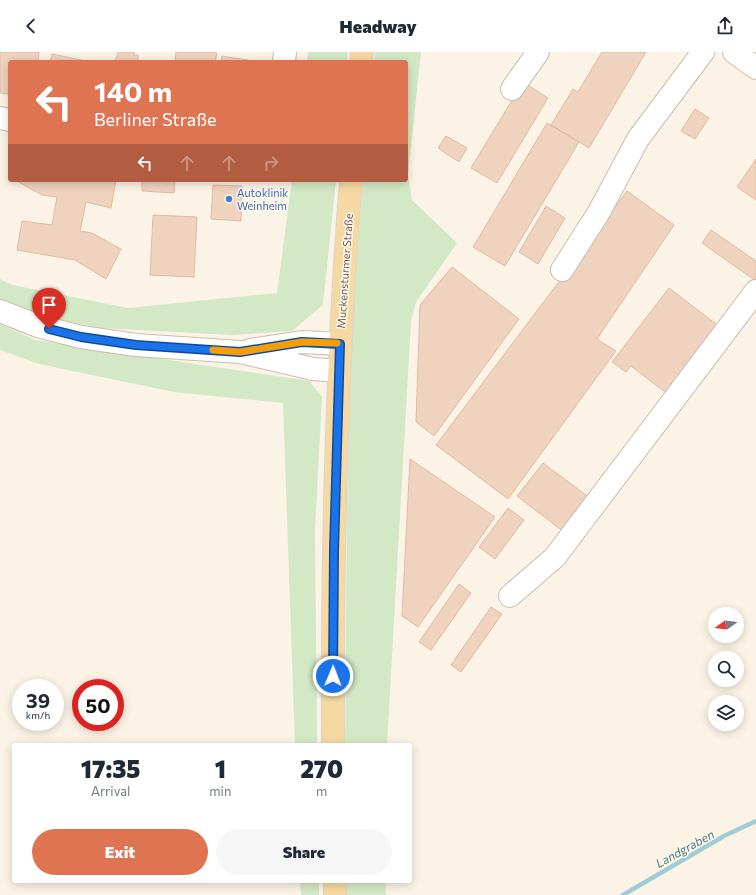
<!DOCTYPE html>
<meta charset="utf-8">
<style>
body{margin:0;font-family:Commissioner,sans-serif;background:#f6f6f7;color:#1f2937;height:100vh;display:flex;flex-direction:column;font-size:15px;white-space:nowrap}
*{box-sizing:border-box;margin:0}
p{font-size:13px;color:#747a83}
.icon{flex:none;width:22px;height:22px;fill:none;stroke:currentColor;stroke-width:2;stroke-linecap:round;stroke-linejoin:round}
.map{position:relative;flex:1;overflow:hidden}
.side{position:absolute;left:12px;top:691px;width:400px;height:140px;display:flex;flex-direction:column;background:#fff;border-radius:4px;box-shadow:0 2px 10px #0003}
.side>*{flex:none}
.banner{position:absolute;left:8px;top:8px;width:400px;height:122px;border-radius:4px;box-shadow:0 2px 10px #0003;background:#df7452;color:#fff;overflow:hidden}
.needle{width:26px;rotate:256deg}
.fabs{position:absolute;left:708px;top:555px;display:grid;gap:8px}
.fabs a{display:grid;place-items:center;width:36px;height:36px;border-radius:50%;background:#fff;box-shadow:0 2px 10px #0003;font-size:20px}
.speed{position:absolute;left:12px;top:627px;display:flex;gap:8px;font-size:20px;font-weight:700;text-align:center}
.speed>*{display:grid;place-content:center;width:52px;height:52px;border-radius:50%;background:#fff;box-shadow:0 2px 10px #0003;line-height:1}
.speed small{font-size:10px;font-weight:400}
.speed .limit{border:6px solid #d22;background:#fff;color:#111}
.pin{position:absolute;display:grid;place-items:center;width:34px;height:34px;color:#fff;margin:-41px -17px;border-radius:50% 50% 50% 0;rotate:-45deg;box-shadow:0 0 4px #0007}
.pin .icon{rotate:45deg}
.me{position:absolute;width:44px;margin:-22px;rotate:1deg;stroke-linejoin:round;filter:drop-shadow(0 0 3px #0008)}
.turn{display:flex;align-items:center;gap:14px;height:84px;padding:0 20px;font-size:18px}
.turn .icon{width:52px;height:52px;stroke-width:2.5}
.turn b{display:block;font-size:28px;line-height:34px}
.lanes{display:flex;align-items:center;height:38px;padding:0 20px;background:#0003;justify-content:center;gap:20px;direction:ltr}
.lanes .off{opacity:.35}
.eta{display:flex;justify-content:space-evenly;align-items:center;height:68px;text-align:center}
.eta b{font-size:24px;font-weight:800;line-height:28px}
.primary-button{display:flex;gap:8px;margin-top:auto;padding:8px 20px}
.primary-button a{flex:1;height:46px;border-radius:24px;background:#df7452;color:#fff;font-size:16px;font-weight:800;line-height:46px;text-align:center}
.primary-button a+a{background:#f6f6f7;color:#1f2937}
header{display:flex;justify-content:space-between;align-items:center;height:52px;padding:0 20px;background:#fff;font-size:18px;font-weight:800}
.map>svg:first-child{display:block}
.green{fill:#d3e8c5}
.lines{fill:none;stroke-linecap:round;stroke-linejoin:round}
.stream{stroke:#a2ccd5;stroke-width:4.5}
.building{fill:#efd3bf;stroke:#e1bba0}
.minor-casing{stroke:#ccbcad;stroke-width:24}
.major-casing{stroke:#dbd4d0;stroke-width:24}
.minor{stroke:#fff;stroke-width:22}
.major{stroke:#f6d9a2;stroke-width:22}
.route-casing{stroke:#114b97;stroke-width:10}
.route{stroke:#1a73e8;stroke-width:7}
.slow{stroke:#f59e0b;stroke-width:7}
.shop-dot{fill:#3f7fe0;stroke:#fef8ec;stroke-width:1.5}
.labels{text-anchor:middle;stroke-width:3;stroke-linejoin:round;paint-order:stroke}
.shop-label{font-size:11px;fill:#366cbe;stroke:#fef8ec;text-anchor:start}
.street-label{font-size:11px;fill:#735b4c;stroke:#fef8ec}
.water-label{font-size:12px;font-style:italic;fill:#477a85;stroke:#fef8ec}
</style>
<header><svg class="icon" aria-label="back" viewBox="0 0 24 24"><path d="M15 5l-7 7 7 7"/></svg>Headway<svg class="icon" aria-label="share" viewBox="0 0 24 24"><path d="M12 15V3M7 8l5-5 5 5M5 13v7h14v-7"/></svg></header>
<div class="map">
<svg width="756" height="843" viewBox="0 0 756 843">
<rect width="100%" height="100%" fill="#fbf4e6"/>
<path class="green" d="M308 0H348L347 10H307Z
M375 0H421L408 123 412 148 457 191 416 250 411 269 387 693H345L347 454 351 292 363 128H406V10H374Z
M292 128H336L323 253 292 279 232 283 101 276 46 265 0 247V227L12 233 128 256 277 241Z
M0 272 35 288 309 329 322 345 315 477 317 693H295L283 351 174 340 39 312 0 298Z
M300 829H319V843H301Z
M346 829H385L386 843H346Z"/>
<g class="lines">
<path class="stream" d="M623 843 724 784 756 769"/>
</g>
<path class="building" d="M0 0H39L38 10H10V42L0 41Z
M118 0H134V3H138V10H115Z
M176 0H209L217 1 215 10H175Z
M602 0H646L589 96 551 73 573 37 578 40Z
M52 2 91 10H50Z
M222 4 260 10H221Z
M523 30 548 46 497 131 471 116Z
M695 57 709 66 695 87 681 79Z
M547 71 579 90 505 214 473 195Z
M446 84 467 96 459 110 438 96Z
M756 107V148L737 135Z
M15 128H116L111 156 86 150 80 179 92 181 121 197 106 227 75 208 17 198 22 169 52 173 57 145 42 143Z
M142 128H175L174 141 142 139Z
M213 133 242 134 241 169 211 167Z
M627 139 674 173 597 287 616 299 508 447 436 393Z
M546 154 565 166 538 212 519 200Z
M153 163 197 165 194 225 150 223Z
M711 178 756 209V229L702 191Z
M452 215 519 267 434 384 416 370 420 253Z
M669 236 720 275 669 343 631 314 626 320 612 310Z
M410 407 495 465 418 575 402 564Z
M543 411 590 446 564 480 517 444Z
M508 456 524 468 495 507 479 495Z
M459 532 471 541 431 598 419 590Z
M491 555 502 562 461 620 451 613Z"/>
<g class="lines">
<g class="minor-casing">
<path id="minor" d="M734 0 756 16
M284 10 285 0
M512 37 538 0
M0 66 10 68
M562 218 599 160 638 87 703 0
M0 259 38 274 81 285 136 293 240 300 313 317 339 319
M250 298 302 290 340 292
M510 544 555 505 756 239"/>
</g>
<g class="major-casing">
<path id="major" d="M361 10 362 0
M333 693C332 505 336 316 351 128
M335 829V843"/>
</g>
<use href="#minor" class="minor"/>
<use href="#major" class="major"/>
</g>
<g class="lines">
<g class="route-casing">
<path id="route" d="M49 277 81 285 136 293 240 300 302 290 340 292 334 498 333 624"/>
</g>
<use href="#route" class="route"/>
<path class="slow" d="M213 298 240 300 302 290 337 291"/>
</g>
<circle class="shop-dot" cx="229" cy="147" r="4"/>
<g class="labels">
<g class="shop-label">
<text x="237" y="145">Autoklinik<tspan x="237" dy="13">Weinheim</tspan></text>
</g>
<g class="street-label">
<text transform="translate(345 219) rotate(-86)" y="4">Muckensturmer Straße</text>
</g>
<g class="water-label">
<text transform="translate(685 797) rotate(-29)" y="4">Landgraben</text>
</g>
</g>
</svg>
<div class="fabs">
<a><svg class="needle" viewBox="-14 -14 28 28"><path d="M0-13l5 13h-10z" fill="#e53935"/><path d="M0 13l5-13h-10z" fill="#747a83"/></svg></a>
<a><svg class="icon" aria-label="search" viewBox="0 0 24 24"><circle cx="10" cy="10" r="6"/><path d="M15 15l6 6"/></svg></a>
<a><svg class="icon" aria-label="layers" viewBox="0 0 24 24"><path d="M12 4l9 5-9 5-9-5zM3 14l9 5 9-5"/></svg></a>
</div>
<div class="speed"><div>39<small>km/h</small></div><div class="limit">50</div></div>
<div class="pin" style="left:49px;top:277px;background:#d93025"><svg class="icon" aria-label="arrive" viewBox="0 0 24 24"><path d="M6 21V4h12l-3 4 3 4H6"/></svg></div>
<svg class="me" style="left:333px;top:624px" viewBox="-20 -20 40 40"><circle r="17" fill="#1a73e8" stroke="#fff" stroke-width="3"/><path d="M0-11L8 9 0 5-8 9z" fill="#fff"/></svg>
<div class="banner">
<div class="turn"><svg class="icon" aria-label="left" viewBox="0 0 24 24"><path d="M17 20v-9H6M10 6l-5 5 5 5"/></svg><div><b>140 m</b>Berliner Straße</div></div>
<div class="lanes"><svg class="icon" aria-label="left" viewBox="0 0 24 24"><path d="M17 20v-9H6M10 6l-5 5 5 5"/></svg><svg class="icon off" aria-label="ahead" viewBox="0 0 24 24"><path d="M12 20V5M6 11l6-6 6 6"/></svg><svg class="icon off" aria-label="ahead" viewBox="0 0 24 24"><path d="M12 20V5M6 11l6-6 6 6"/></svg><svg class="icon off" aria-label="right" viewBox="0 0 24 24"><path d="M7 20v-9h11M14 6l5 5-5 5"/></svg></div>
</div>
<section class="side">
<div class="eta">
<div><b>17:35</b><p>Arrival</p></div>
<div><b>1</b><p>min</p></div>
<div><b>270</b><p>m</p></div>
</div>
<div class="primary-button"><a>Exit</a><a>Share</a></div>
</section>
</div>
